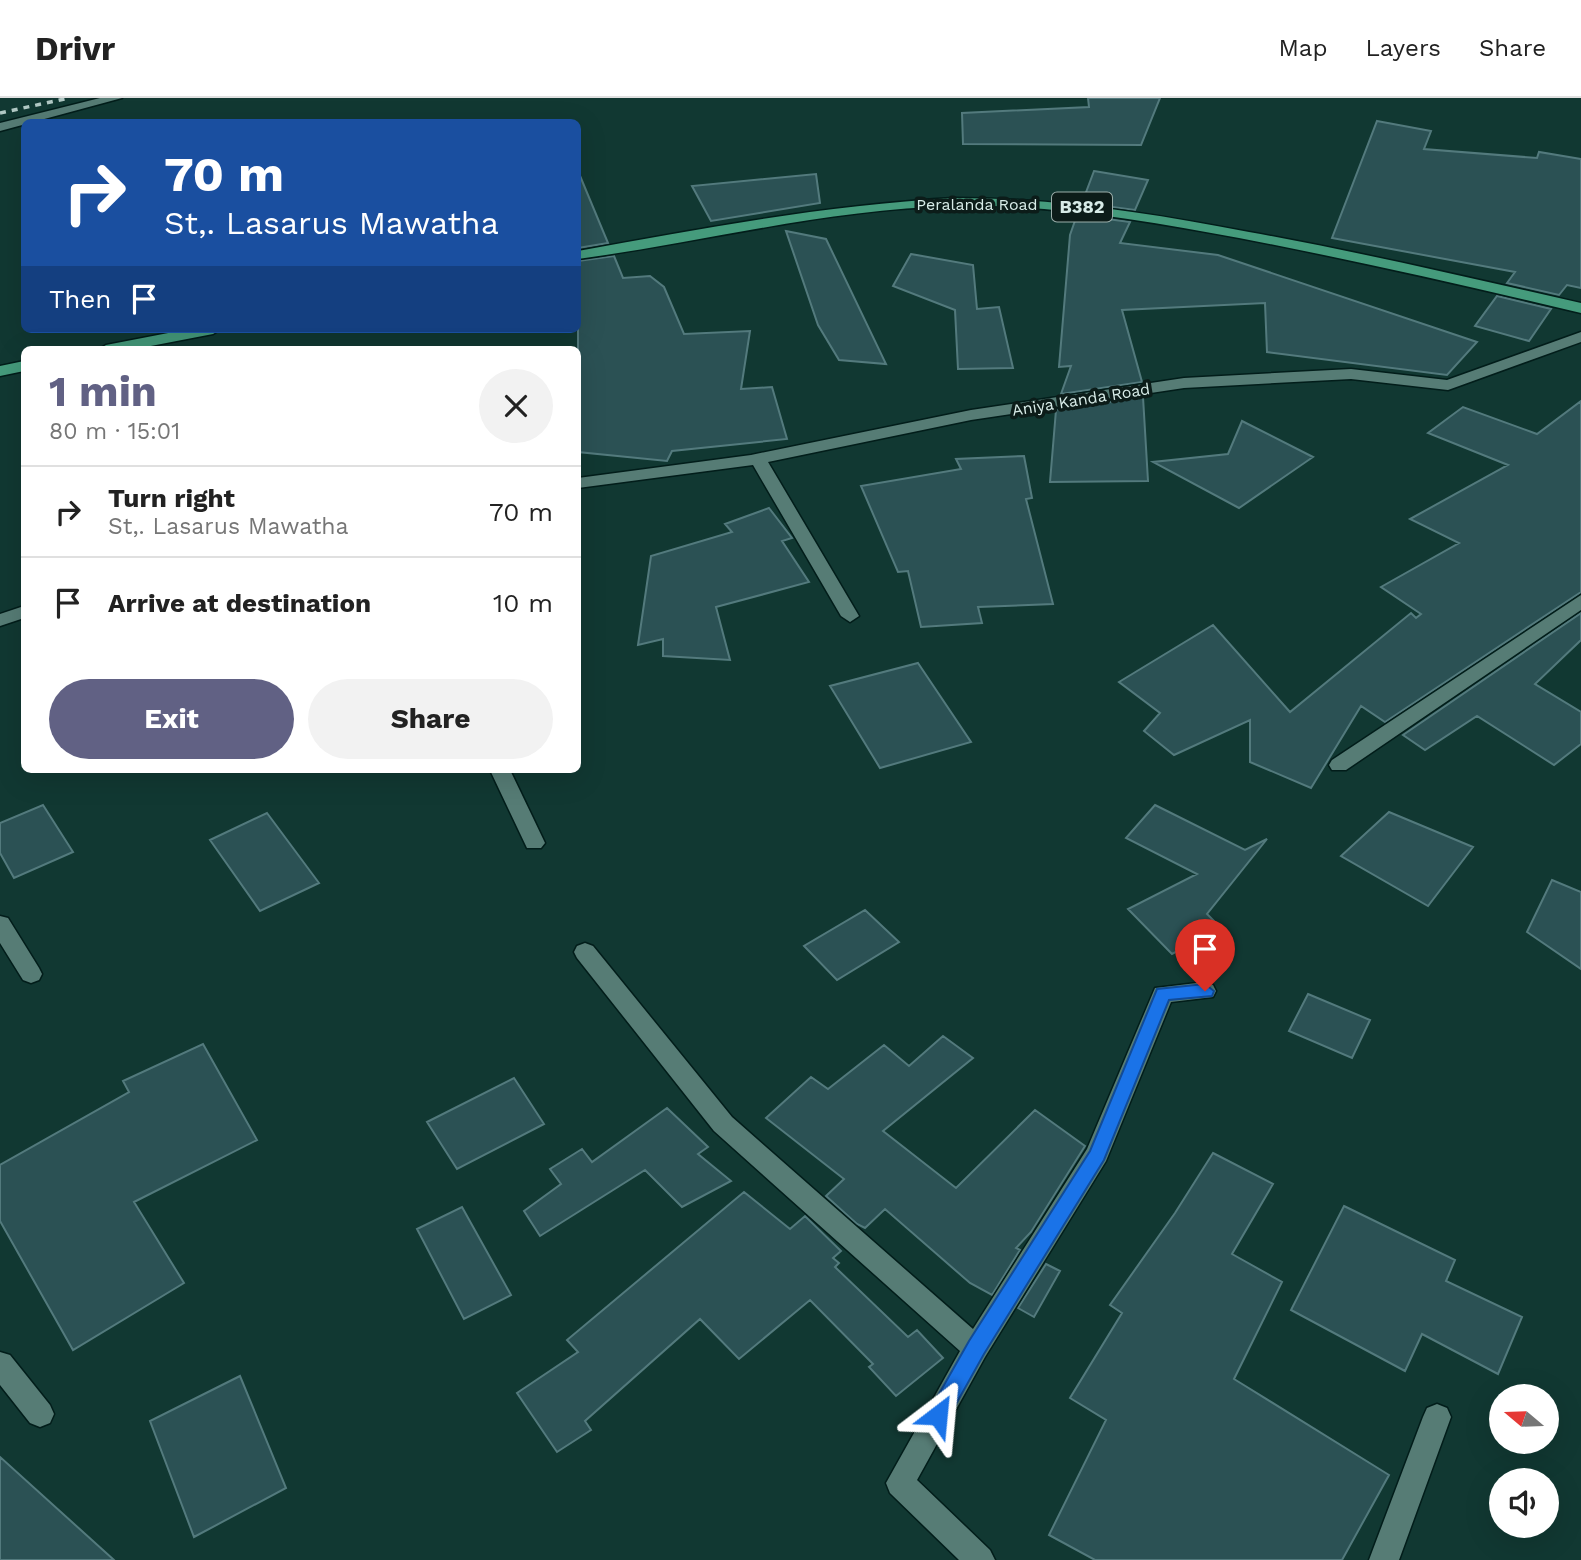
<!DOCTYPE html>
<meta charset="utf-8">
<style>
body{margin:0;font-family:"Work Sans",sans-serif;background:#f2f2f2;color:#222;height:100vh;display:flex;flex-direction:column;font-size:26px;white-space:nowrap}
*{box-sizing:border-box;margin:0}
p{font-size:23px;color:#767676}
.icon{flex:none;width:38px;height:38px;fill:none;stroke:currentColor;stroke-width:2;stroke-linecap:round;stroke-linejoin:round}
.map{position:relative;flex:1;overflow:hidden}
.details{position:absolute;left:21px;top:248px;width:560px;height:427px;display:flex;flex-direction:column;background:#fff;border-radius:10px;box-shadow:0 7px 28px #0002}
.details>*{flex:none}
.banner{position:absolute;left:21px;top:21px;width:560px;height:214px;border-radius:10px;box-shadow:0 7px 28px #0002;background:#1a4fa0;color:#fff;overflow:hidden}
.needle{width:46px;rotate:289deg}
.buttons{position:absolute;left:1489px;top:1286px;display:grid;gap:14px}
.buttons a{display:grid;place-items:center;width:70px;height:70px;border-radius:50%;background:#fff;box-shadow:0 7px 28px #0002;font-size:35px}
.pin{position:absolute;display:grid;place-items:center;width:60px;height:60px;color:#fff;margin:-72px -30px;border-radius:50% 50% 50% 0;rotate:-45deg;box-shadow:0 0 7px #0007}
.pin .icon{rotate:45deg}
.me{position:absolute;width:77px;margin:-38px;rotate:29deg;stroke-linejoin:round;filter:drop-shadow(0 0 5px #0008)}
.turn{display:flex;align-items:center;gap:24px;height:147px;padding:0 28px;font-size:32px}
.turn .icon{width:91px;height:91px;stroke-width:2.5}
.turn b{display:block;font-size:49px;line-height:60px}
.then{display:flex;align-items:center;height:66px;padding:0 28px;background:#0003;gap:14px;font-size:26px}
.round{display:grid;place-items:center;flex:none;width:74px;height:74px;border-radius:37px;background:#f2f2f2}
.head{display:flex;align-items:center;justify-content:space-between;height:119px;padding:0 28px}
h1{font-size:42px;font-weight:700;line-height:52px;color:#616184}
.cta{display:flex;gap:14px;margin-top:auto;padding:14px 28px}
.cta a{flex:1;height:80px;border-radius:42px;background:#616184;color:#fff;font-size:28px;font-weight:700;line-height:80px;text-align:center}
.cta a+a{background:#f2f2f2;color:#222}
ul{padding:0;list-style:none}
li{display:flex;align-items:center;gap:21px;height:91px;padding:0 28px;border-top:2px solid #e0e0e0}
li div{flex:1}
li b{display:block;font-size:26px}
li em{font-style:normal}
header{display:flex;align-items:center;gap:42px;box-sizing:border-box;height:98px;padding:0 35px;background:#fff;border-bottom:2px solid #e0e0e0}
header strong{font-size:33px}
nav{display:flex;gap:38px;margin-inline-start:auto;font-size:24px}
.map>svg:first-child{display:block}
.building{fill:#2b5154;stroke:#537a7d;stroke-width:2}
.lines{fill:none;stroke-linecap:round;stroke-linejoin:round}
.street-casing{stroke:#021d1a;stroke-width:3}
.primary-casing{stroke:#021d1a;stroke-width:3}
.street{fill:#567c75;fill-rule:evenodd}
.primary{fill:#459b7c;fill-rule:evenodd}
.rail{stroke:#b1c8c4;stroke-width:3.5;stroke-dasharray:6 6;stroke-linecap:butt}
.route{fill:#1a73e8;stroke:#114b97;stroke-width:2}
.labels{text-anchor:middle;stroke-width:7;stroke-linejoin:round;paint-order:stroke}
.far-street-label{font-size:16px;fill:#d8ece8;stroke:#0c1c19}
.shield{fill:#0c1c19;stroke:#9baeaa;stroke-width:2}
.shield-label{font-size:18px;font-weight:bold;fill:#d8ece8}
</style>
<header>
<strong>Drivr</strong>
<nav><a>Map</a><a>Layers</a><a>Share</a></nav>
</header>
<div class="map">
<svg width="1581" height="1462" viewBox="0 0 1581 1462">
<rect width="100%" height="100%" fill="#113832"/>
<path class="building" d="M1088 0H1160L1141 47 963 46 962 15 1089 9Z
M1377 23 1431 33 1424 51 1537 60 1539 54 1581 61V190L1567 187 1559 197 1507 185 1515 174 1332 140Z
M578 73 608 145 578 150Z
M1094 73 1148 82 1135 112 1082 105Z
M816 76 820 105 711 123 692 88Z
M1077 117 1130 124 1120 145 1218 157 1477 244 1447 277 1267 254 1265 205 1122 212 1142 284 1061 296 1071 268 1059 269 1070 137Z
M786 133 826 141 886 266 839 262 818 227Z
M911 156 973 167 977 211 999 209 1013 270 958 271 955 212 893 188Z
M614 158 623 180 650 178 664 189 684 236 750 233 741 291 772 289 787 341 672 353 667 363 578 354V163Z
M1497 198 1551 211 1529 243 1475 228Z
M1143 299 1148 383 1050 384 1056 312Z
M1581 303V494L1385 624 1361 608 1311 690 1250 664V622L1174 657 1144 633 1160 615 1119 584 1213 527 1290 614 1411 515 1416 520 1421 516 1381 489 1459 445 1410 421 1508 367 1428 335 1463 309 1537 336Z
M1242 323 1313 359 1239 410 1153 364 1228 356Z
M1024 358 1032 400 1026 401 1053 506 978 509 982 525 921 529 908 473 898 474 861 388 961 371 956 361Z
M769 410 792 440 782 443 809 484 716 509 730 562 663 558V541L638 547 651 458 732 434 725 426Z
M1581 515V542L1535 586 1581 614V646L1554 667 1477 618 1425 652 1403 637Z
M918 565 971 644 880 670 830 588Z
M43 707 73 754 14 780 0 755V725Z
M1155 707 1245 752 1267 741 1207 816 1221 830 1172 856 1128 811 1197 776 1126 740Z
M1389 714 1473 749 1428 808 1341 758Z
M267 715 319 785 260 813 210 742Z
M1552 782 1581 794V871L1527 834Z
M865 812 899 844 837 882 804 848Z
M1308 896 1370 922 1352 960 1289 933Z
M943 938 973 960 883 1033 956 1090 1035 1012 1085 1048 1031 1134 1016 1150 1020 1152 992 1197 970 1185 885 1111 865 1130 857 1126 826 1098 844 1081 766 1020 811 979 828 991 884 947 909 968Z
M203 946 257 1042 134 1104 184 1185 73 1252 0 1123V1067L129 994 123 983Z
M514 980 544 1026 457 1071 427 1024Z
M667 1010 708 1049 698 1056 731 1083 682 1109 645 1072 540 1138 524 1113 561 1086 550 1071 582 1051 592 1064Z
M1213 1055 1273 1086 1232 1156 1282 1184 1234 1281 1389 1377 1342 1462H1095L1049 1437 1106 1322 1070 1300 1122 1215 1110 1207 1175 1115Z
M744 1094 790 1131 805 1118 841 1153 833 1160 839 1165 835 1169 908 1239 917 1232 943 1260 896 1298 869 1269 873 1266 810 1202 739 1261 700 1221 585 1323 591 1332 557 1354 517 1295 578 1254 567 1242Z
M1344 1108 1455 1162 1446 1183 1522 1219 1498 1276 1422 1236 1405 1273 1291 1212Z
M462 1109 511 1197 464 1221 417 1131Z
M1046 1166 1060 1173 1034 1219 1018 1210Z
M240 1278 286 1390 194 1439 150 1323Z
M0 1359 114 1462H0Z"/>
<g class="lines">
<g class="street-casing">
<path id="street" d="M100 0H122L0 33V25Z
M1581 234V244L1448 292 1351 281 1184 290 971 322 768 364 859 518 850 524 841 518 753 367 578 390V380L751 357 971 312 1184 280 1351 271 1447 282Z
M1581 497V512L1346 672H1332L1329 667 1332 662Z
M24 508V520L0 528V516Z
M490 672H510L545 745 541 750H527Z
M0 818 8 820 39 870 42 876 39 882 31 885 23 882 0 845Z
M585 845 593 848 732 1019 973 1231 1087 1051 1155 890 1205 884 1213 887 1216 893 1213 899 1171 904 1106 1063 985 1259 917 1382 990 1452 995 1462H959L890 1395 886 1385 960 1253 714 1033 577 860 574 854 577 848Z
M0 1254 10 1257 50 1307 54 1316 50 1325 40 1329 30 1325 0 1287Z
M1437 1306 1447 1310 1451 1319 1399 1462H1369L1423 1319 1427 1310Z"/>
</g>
<g class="primary-casing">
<path id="primary" d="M954 100C1054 100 1150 115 1249 134 1360 154 1471 180 1581 205V215C1467 188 1354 162 1239 140 1145 123 1051 106 955 108 827 111 704 144 578 161V153C703 130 827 107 954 100Z
M189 231H221L213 236 130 252H98L106 247Z
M24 263V273L0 278V268Z"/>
</g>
<use href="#street" class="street"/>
<use href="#primary" class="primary"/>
<path class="rail" d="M0 15 69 0"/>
</g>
<path class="route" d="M1205 886 1214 893 1212 898 1169 902 1104 1062 984 1256 946 1324 938 1327 931 1324 928 1317 931 1310 969 1243 1090 1053 1157 891Z"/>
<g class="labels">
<g class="far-street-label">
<text x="977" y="112">Peralanda Road</text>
<text transform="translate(1081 301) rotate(-9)" y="6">Aniya Kanda Road</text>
</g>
<rect class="shield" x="1052" y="94.5" width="60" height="29" rx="5"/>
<g class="shield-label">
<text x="1082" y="115">B382</text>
</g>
</g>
</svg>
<div class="buttons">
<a><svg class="needle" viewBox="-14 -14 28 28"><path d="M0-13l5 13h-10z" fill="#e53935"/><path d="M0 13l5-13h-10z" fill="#767676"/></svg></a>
<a><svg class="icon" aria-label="sound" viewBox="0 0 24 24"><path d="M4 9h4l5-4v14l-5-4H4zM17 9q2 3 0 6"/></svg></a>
</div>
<div class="pin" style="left:1205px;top:893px;background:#d93025"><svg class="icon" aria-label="arrive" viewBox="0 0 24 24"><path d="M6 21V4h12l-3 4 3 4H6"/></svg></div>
<svg class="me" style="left:938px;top:1317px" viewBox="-20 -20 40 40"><path d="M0-17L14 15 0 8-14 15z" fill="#1a73e8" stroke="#fff" stroke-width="4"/></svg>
<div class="banner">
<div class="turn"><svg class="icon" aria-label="right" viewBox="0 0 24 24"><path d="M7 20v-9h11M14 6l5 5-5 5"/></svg><div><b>70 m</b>St,. Lasarus Mawatha</div></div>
<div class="then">Then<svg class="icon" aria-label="arrive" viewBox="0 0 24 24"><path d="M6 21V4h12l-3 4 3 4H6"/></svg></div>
</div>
<section class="details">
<div class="head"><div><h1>1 min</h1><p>80 m · 15:01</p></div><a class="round"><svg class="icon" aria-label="close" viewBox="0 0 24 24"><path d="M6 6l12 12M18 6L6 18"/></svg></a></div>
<ul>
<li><svg class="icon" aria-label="right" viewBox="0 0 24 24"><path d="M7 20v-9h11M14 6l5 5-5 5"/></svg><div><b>Turn right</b><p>St,. Lasarus Mawatha</p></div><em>70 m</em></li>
<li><svg class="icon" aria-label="arrive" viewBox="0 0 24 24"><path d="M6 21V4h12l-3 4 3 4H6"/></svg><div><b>Arrive at destination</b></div><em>10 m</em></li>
</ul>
<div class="cta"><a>Exit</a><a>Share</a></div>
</section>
</div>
